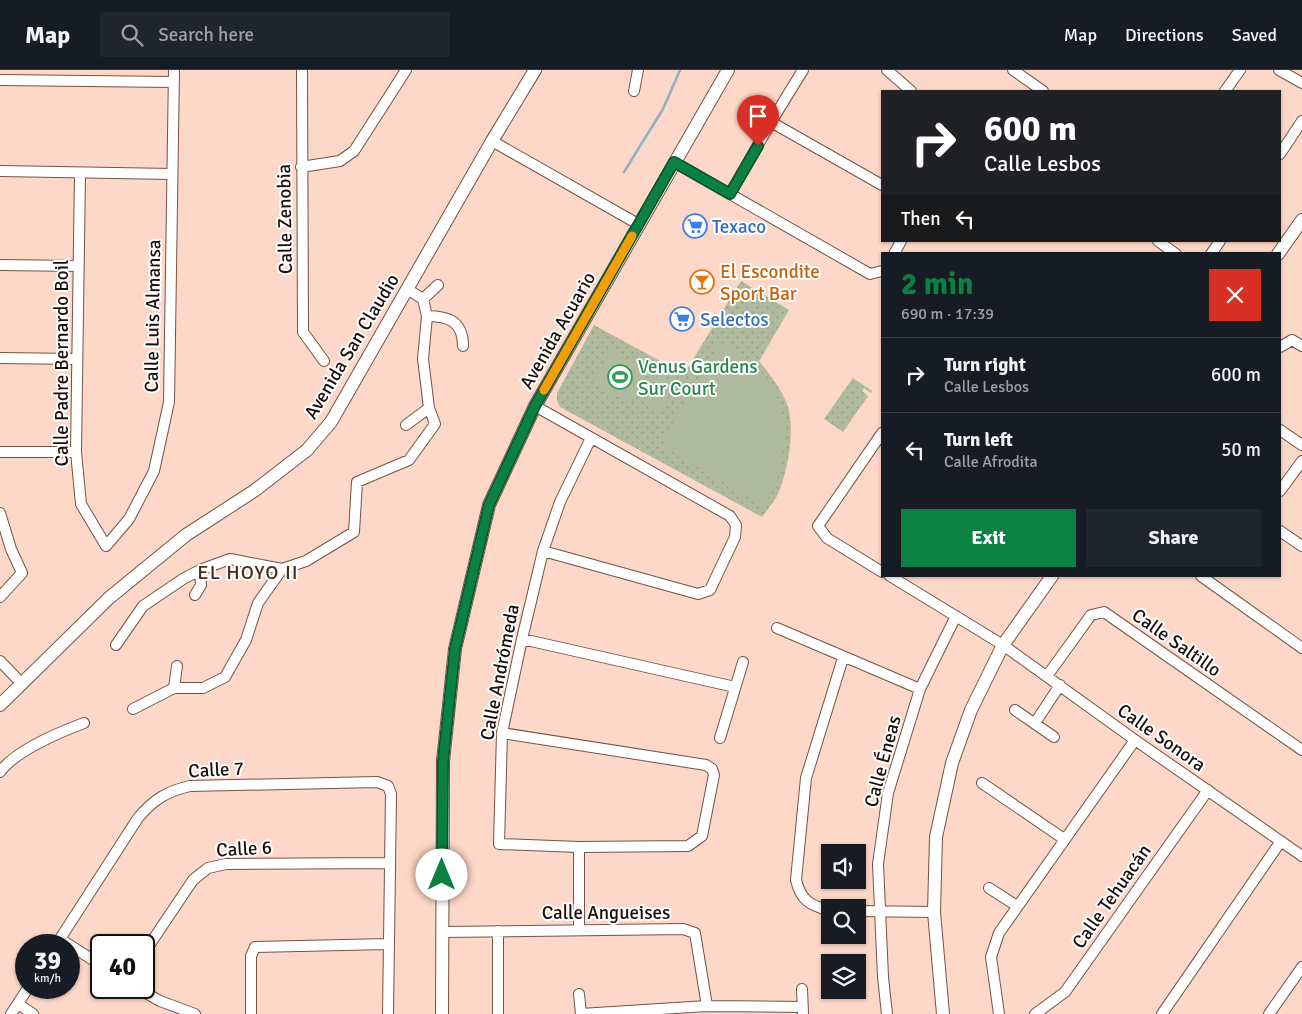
<!DOCTYPE html>
<meta charset="utf-8">
<style>
body{margin:0;font-family:Signika,sans-serif;background:#20242c;color:#f1f3f6;height:100vh;display:flex;flex-direction:column;font-size:19px;white-space:nowrap}
*{box-sizing:border-box;margin:0}
p{font-size:16px;color:#9ea1a6}
.icon{flex:none;width:28px;height:28px;fill:none;stroke:currentColor;stroke-width:2;stroke-linecap:round;stroke-linejoin:round}
.map{position:relative;flex:1;overflow:hidden}
.drawer{position:absolute;left:881px;top:182px;width:400px;height:325px;display:flex;flex-direction:column;background:#171b24;border-radius:0px;box-shadow:0 1px 4px #0004}
.drawer>*{flex:none}
.banner{position:absolute;left:881px;top:20px;width:400px;height:152px;border-radius:0px;box-shadow:0 1px 4px #0004;background:#202124;color:#fff;overflow:hidden}
.controls{position:absolute;left:821px;top:774px;display:grid;gap:10px}
.controls a{display:grid;place-items:center;width:45px;height:45px;border-radius:0px;background:#171b24;box-shadow:0 1px 4px #0004;font-size:25px}
.speed{position:absolute;left:15px;top:864px;display:flex;gap:10px;font-size:25px;font-weight:700;text-align:center}
.speed>*{display:grid;place-content:center;width:65px;height:65px;border-radius:50%;background:#171b24;box-shadow:0 1px 4px #0004;line-height:1}
.speed small{font-size:12px;font-weight:400}
.speed .limit{border:2px solid #111;border-radius:8px;background:#fff;color:#111}
.pin{position:absolute;display:grid;place-items:center;width:42px;height:42px;color:#fff;margin:-51px -21px;border-radius:50% 50% 50% 0;rotate:-45deg;box-shadow:0 0 5px #0007}
.pin .icon{rotate:45deg}
.me{position:absolute;width:55px;margin:-28px;rotate:0deg;stroke-linejoin:round;filter:drop-shadow(0 0 4px #0008)}
.turn{display:flex;align-items:center;gap:18px;height:105px;padding:0 20px;font-size:22px}
.turn .icon{width:65px;height:65px;stroke-width:2.5}
.turn b{display:block;font-size:35px;line-height:42px}
.then{display:flex;align-items:center;height:48px;padding:0 20px;background:#0003;gap:10px;font-size:19px}
.round{display:grid;place-items:center;flex:none;width:52px;height:52px;border-radius:0px;background:#20242c}
.headline{display:flex;align-items:center;justify-content:space-between;height:85px;padding:0 20px}
h1{font-size:30px;font-weight:800;line-height:38px;color:#0b8043}
.primary-button{display:flex;gap:10px;margin-top:auto;padding:10px 20px}
.primary-button a{flex:1;height:58px;border-radius:0px;background:#0b8043;color:#fff;font-size:20px;font-weight:800;line-height:58px;text-align:center}
.primary-button a+a{background:#20242c;color:#f1f3f6}
ul{padding:0;list-style:none}
li{display:flex;align-items:center;gap:15px;height:75px;padding:0 20px;border-top:1px solid #363941}
li div{flex:1}
li b{display:block;font-size:19px}
li em{font-style:normal}
header{display:flex;align-items:center;gap:30px;box-sizing:border-box;height:70px;padding:0 25px;background:#171b24;border-bottom:1px solid #363941}
header strong{font-size:24px}
nav{display:flex;gap:28px;margin-inline-start:auto;font-size:18px}
.search{width:350px;height:45px;background:#20242c;display:flex;align-items:center;gap:12px;box-sizing:border-box;padding:0 18px;border-radius:0px;color:#9ea1a6;font-size:19px}
.map>svg:first-child{display:block}
.green{fill:url(#green-dots)}
.pitch{fill:#b0ba9f}
.lines{fill:none;stroke-linecap:round;stroke-linejoin:round}
.stream{stroke:#8eb2c4;stroke-width:2.5}
.minor-casing{stroke:#735346;stroke-width:12}
.tertiary-casing{stroke:#735346;stroke-width:14}
.minor{stroke:#fff;stroke-width:10}
.tertiary{stroke:#fff;stroke-width:12}
.route-casing{stroke:#07532c;stroke-width:12}
.route{stroke:#0b8043;stroke-width:9}
.slow{stroke:#f59e0b;stroke-width:9}
.labels{text-anchor:middle;stroke-width:4;stroke-linejoin:round;paint-order:stroke}
.street-label{font-size:19px;fill:#1a0e08;stroke:#fff}
.shop-label{font-size:19px;fill:#366cbe;stroke:#fff;text-anchor:start}
.food-label{font-size:19px;fill:#c56008;stroke:#fff;text-anchor:start}
.leisure-label{font-size:19px;fill:#27864d;stroke:#fff;text-anchor:start}
.neighbourhood-label{font-size:20px;letter-spacing:1px;fill:#462a1e;stroke:#fff}
</style>
<header>
<strong>Map</strong>
<div class="search"><svg class="icon" aria-label="search" viewBox="0 0 24 24"><circle cx="10" cy="10" r="6"/><path d="M15 15l6 6"/></svg>Search here</div>
<nav><a>Map</a><a>Directions</a><a>Saved</a></nav>
</header>
<div class="map">
<svg width="1302" height="944" viewBox="0 0 1302 944">
<defs>
<pattern id="green-dots" width="8" height="8" patternUnits="userSpaceOnUse" patternTransform="scale(1.25)"><rect width="8" height="8" fill="#b0ba9f"/><path d="M2 2h.1M6 6h.1" fill="none" stroke="#979f87" stroke-width="1.8" stroke-linecap="round"/></pattern>
</defs>
<rect width="100%" height="100%" fill="#fdd7c7"/>
<path class="green" d="M741 211 789 240 759 291C770 305 782 319 788 337 795 361 788 401 778 424 774 432 767 440 762 447L560 337 557 331V323L594 255 684 304Z
M853 308 872 321 871 323 864 318 862 321 868 326 843 362 824 349Z"/>
<path class="pitch" d="M720 272C755 292 777 313 784 354 785 361 783 370 783 377 782 387 780 398 777 408 774 417 768 427 763 436L669 380 665 375V366Z
M611 280 647 301 629 333 592 313Z
M659 305 675 314 660 342 643 333Z"/>
<g class="lines">
<path class="stream" d="M624 102 663 39 680 0"/>
<g class="minor-casing">
<path id="minor" d="M302 0 303 262 324 291
M887 0 911 21
M1013 0 1043 21
M1279 0 1302 13
M0 10 174 12
M634 21 638 0
M1225 21 1240 0
M771 52 882 115
M492 71 638 154
M1280 84 1302 51
M674 92 870 204 882 201
M301 97 340 91 354 81 406 0
M0 101 172 104
M80 103 76 382 81 434 106 476 129 449 154 401 169 332 174 0
M730 124 771 52 803 0
M1158 171 1176 184
M894 184 901 171
M1211 184 1220 171
M0 195 78 196
M423 229 438 215
M427 246C448 246 463 251 463 276
M1280 277 1292 270 1302 276
M0 288 77 289
M535 336 730 446 736 455 735 467 710 520 698 524 543 481
M406 355 429 338 423 289 427 246 423 229 407 219
M1280 360 1302 375
M882 363 818 456 827 468 882 502
M0 382H76
M1280 421 1302 391
M0 443 11 479 22 503 0 527
M1280 461 1302 476
M890 506 1003 575 1135 670 1302 786
M1201 506 1302 578
M195 525 201 515 200 500
M777 558 920 619
M522 569 735 617
M116 575 143 536 183 509 200 500 230 489 282 499
M0 591 22 614
M1047 606 1091 545 1104 542 1302 680
M174 618H203L225 607 246 570 258 533 282 499 306 491 354 462 357 412 409 390 435 354 429 338
M133 639 174 618 177 596
M1015 640 1054 667
M1035 653 1060 615
M502 663 706 695 712 699 714 705 702 766 688 776 579 777 499 774 502 663 522 569 543 481 560 432 591 368
M720 668 743 592
M0 702C15 681 60 662 84 653
M982 713 1064 769
M579 777V860
M989 818 1017 836
M830 841C810 835 801 831 796 810L806 708 843 588
M858 841 934 842
M498 861V944
M442 862 683 859 695 863 707 936
M60 869 101 895
M56 875 138 748C153 730 167 721 190 716L377 712 388 716 391 724 388 944
M144 883 193 810 208 798 226 794 390 793
M137 918 160 931 195 944
M802 919 803 943
M579 924 581 944
M18 934 33 944
M11 944 28 918
M251 944V886L255 877 388 874
M581 944 707 936 802 937
M887 944 883 907 878 794 888 723 920 619 956 546
M999 944 991 887 999 863 1135 670
M1035 944 1065 922 1208 720
M1162 944 1281 771
M1269 944 1302 897"/>
</g>
<g class="tertiary-casing">
<path id="tertiary" d="M1278 184 1302 150
M0 635 109 528 186 465 254 421 307 380 331 352 492 71 535 0
M442 944 443 691 455 579 489 435 535 336 728 0
M943 944 934 842 936 767 952 693 971 640 1003 575 1052 506"/>
</g>
<use href="#minor" class="minor"/>
<use href="#tertiary" class="tertiary"/>
</g>
<g class="lines">
<g class="route-casing">
<path id="route" d="M442 805 443 691 455 579 489 435 535 336 674 92 730 124 758 76"/>
</g>
<use href="#route" class="route"/>
<path class="slow" d="M544 320 632 166"/>
</g>
<defs>
<g id="supermarket-ring" transform="scale(1.25)"><circle r="9.5" fill="#fff" stroke="#3f7fe0" stroke-width="1.5"/><path d="M-6-5.5h2.5l.6 2H6L4.5 2H-2.5L-4.4-4H-6ZM-1.5 3.2a1.3 1.3 0 1 0 .1 0ZM3 3.2a1.3 1.3 0 1 0 .1 0Z" fill="#3f7fe0"/></g>
<g id="bar-ring" transform="scale(1.25)"><circle r="9.5" fill="#fff" stroke="#e8710a" stroke-width="1.5"/><path d="M-6-5H6L.8 .8V4.5H3.5V6h-7V4.5H-.8V.8Z" fill="#e8710a"/></g>
<g id="stadium-ring" transform="scale(1.25)"><circle r="9.5" fill="#fff" stroke="#2e9e5b" stroke-width="1.5"/><path d="M0-5a6.5 5 0 1 0 0 10a6.5 5 0 1 0 0-10ZM-3.5-1.8h7v3.6h-7Z" fill="#2e9e5b"/></g>
</defs>
<g fill-rule="evenodd">
<use href="#supermarket-ring" x="695" y="156"/>
<use href="#bar-ring" x="702" y="212"/>
<use href="#supermarket-ring" x="682" y="249"/>
<use href="#stadium-ring" x="620" y="307"/>
</g>
<g class="labels">
<g class="street-label">
<text transform="translate(284 149) rotate(-91)" y="7">Calle Zenobia</text>
<text transform="translate(152 246) rotate(-89)" y="7">Calle Luis Almansa</text>
<text transform="translate(557 260) rotate(-60)" y="7">Avenida Acuario</text>
<text transform="translate(351 276) rotate(-59)" y="7">Avenida San Claudio</text>
<text transform="translate(61 293) rotate(-90)" y="7">Calle Padre Bernardo Boil</text>
<text transform="translate(1177 572) rotate(35)" y="7">Calle Saltillo</text>
<text transform="translate(499 602) rotate(-79)" y="7">Calle Andrómeda</text>
<text transform="translate(1162 667) rotate(35)" y="7">Calle Sonora</text>
<text transform="translate(882 691) rotate(-75)" y="7">Calle Éneas</text>
<text transform="translate(216 699) rotate(-3)" y="7">Calle 7</text>
<text transform="translate(244 778) rotate(-3)" y="7">Calle 6</text>
<text transform="translate(1111 826) rotate(-55)" y="7">Calle Tehuacán</text>
<text x="606" y="849">Calle Angueises</text>
</g>
<g class="shop-label">
<text x="712" y="163">Texaco</text>
<text x="700" y="256">Selectos</text>
</g>
<g class="food-label">
<text x="720" y="208">El Escondite<tspan x="720" dy="22">Sport Bar</tspan></text>
</g>
<g class="leisure-label">
<text x="638" y="303">Venus Gardens<tspan x="638" dy="22">Sur Court</tspan></text>
</g>
<g class="neighbourhood-label">
<text x="248" y="509">EL HOYO II</text>
</g>
</g>
</svg>
<div class="controls">
<a><svg class="icon" aria-label="sound" viewBox="0 0 24 24"><path d="M4 9h4l5-4v14l-5-4H4zM17 9q2 3 0 6"/></svg></a>
<a><svg class="icon" aria-label="search" viewBox="0 0 24 24"><circle cx="10" cy="10" r="6"/><path d="M15 15l6 6"/></svg></a>
<a><svg class="icon" aria-label="layers" viewBox="0 0 24 24"><path d="M12 4l9 5-9 5-9-5zM3 14l9 5 9-5"/></svg></a>
</div>
<div class="speed"><div>39<small>km/h</small></div><div class="limit">40</div></div>
<div class="pin" style="left:758px;top:76px;background:#d93025"><svg class="icon" aria-label="arrive" viewBox="0 0 24 24"><path d="M6 21V4h12l-3 4 3 4H6"/></svg></div>
<svg class="me" style="left:442px;top:805px" viewBox="-20 -20 40 40"><circle r="19" fill="#fff"/><path d="M0-13L10 11 0 6-10 11z" fill="#0b8043"/></svg>
<div class="banner">
<div class="turn"><svg class="icon" aria-label="right" viewBox="0 0 24 24"><path d="M7 20v-9h11M14 6l5 5-5 5"/></svg><div><b>600 m</b>Calle Lesbos</div></div>
<div class="then">Then<svg class="icon" aria-label="left" viewBox="0 0 24 24"><path d="M17 20v-9H6M10 6l-5 5 5 5"/></svg></div>
</div>
<section class="drawer">
<div class="headline"><div><h1>2 min</h1><p>690 m · 17:39</p></div><a class="round" style="background:#d93025;color:#fff"><svg class="icon" aria-label="close" viewBox="0 0 24 24"><path d="M6 6l12 12M18 6L6 18"/></svg></a></div>
<ul>
<li><svg class="icon" aria-label="right" viewBox="0 0 24 24"><path d="M7 20v-9h11M14 6l5 5-5 5"/></svg><div><b>Turn right</b><p>Calle Lesbos</p></div><em>600 m</em></li>
<li><svg class="icon" aria-label="left" viewBox="0 0 24 24"><path d="M17 20v-9H6M10 6l-5 5 5 5"/></svg><div><b>Turn left</b><p>Calle Afrodita</p></div><em>50 m</em></li>
</ul>
<div class="primary-button"><a>Exit</a><a>Share</a></div>
</section>
</div>
